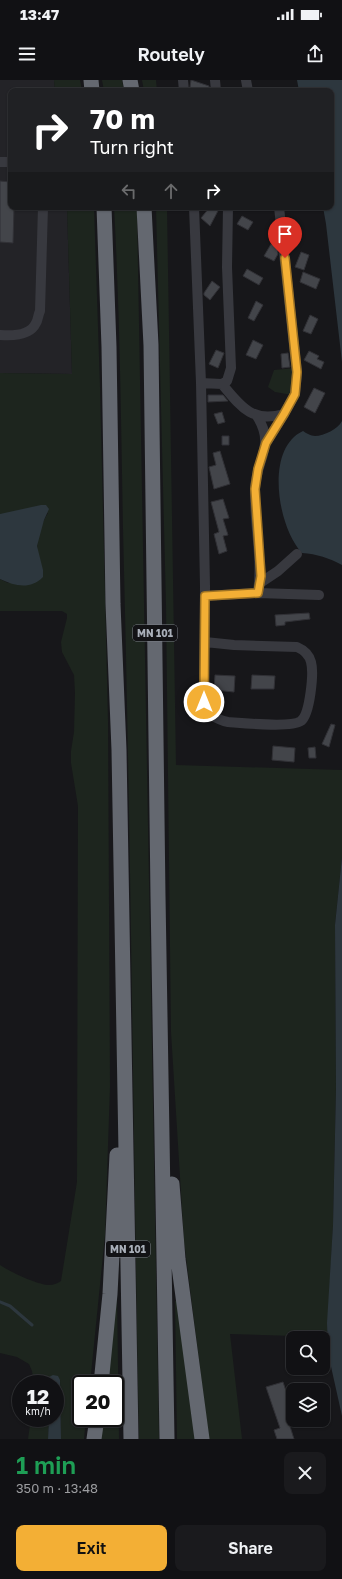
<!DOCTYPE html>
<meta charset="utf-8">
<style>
body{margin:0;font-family:"Golos Text",sans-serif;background:#1a1a1d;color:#f1f3f6;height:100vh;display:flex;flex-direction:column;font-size:15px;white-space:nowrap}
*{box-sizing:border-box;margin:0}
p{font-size:13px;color:#9c9da0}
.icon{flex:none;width:22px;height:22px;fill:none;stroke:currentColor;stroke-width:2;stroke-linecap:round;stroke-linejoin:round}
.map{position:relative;height:1359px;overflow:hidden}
.details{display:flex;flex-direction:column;background:#111114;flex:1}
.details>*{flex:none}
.hud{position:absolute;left:8px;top:8px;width:326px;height:122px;border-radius:8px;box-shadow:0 1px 3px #0004,0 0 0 1px #303134;background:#202124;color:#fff;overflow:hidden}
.tools{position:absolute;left:286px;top:1251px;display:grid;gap:8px}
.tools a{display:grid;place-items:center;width:44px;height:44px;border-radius:8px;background:#111114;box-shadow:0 1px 3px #0004,0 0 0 1px #303134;font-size:20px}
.speed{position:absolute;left:12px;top:1295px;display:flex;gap:8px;font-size:20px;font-weight:700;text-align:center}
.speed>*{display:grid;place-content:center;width:52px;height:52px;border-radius:50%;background:#111114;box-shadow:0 1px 3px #0004,0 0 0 1px #303134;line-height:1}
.speed small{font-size:10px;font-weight:400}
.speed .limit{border:2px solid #111;border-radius:6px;background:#fff;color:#111}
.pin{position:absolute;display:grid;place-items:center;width:34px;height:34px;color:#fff;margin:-41px -17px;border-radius:50% 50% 50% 0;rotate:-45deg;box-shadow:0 0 4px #0007}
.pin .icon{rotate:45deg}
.me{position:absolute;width:44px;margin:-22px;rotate:0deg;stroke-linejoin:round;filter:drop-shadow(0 0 3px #0008)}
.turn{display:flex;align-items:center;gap:14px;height:84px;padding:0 16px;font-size:18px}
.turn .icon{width:52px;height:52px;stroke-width:2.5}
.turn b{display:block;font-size:28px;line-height:34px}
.lanes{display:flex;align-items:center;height:38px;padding:0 16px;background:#0003;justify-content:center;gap:20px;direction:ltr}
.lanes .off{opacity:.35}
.round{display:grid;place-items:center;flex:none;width:42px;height:42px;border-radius:8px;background:#1a1a1d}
.overview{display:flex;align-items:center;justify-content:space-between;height:68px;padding:0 16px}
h1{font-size:24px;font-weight:600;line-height:30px;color:#1e9e55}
.action{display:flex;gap:8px;margin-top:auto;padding:8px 16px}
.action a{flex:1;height:46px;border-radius:8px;background:#f3af35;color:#111;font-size:16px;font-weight:600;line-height:46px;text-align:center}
.action a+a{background:#1a1a1d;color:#f1f3f6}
.status{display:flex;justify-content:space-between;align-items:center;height:28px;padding:0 20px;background:#111114;direction:ltr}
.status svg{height:11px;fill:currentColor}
header{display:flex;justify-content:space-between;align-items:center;height:52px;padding:0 16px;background:#111114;font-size:18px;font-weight:600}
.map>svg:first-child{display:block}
.built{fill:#232327}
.green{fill:#1d251e}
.water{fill:#2d373e}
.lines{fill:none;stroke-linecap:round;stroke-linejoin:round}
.stream{stroke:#2d373e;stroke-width:3}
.building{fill:#43454a;stroke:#313136}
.minor{stroke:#38393f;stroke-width:10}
.highway{stroke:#646870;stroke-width:15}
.route-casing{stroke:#9e7222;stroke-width:10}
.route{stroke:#f3af35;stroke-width:7}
.labels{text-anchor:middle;stroke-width:4;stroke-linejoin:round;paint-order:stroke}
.shield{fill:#121215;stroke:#7c8088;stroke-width:1}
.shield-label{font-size:10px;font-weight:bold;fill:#a9afb9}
</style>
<div class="status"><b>13:47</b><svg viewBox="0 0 49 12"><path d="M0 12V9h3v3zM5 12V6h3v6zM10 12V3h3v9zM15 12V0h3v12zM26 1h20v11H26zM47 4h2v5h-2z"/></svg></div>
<header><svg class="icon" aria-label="menu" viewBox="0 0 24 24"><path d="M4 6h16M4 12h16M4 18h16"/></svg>Routely<svg class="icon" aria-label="share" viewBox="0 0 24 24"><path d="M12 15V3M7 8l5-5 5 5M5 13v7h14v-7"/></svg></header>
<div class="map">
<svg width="342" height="1359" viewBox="0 0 342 1359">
<rect width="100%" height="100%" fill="#17171a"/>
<path class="built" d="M0 0H54L55 11H11V127H67L72 294 0 293Z"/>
<path class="green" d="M54 0H80L82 11H55Z
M102 0H122L124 11H104Z
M142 0H156L157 11H144Z
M67 127H94L100 307 108 641 110 1006 105 1155 90 1304H81V1338H86L84 1359H61L60 1300 49 1297 48 1304H34L32 1291 29 1284 17 1277 0 1273V1185C10 1192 38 1205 49 1205 54 1205 58 1203 61 1201L77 1102 78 726 71 683V671L74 652 75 613 74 595 62 572 61 562 67 538V534L62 531H0V499L8 503 40 481C33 466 40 446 48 433L0 434V293L72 294Z
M114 127H136L137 133 159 1359H139C133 1056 131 752 123 449 121 341 120 234 114 127Z
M156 127H167L176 685 342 690V777L335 845 336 1009 333 1145 327 1257 230 1254 242 1359H209L184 1161 171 952 166 525Z
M295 288 292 315 275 312 268 307 274 290Z
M117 1211 119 1359H97L100 1338H115V1304H104Z
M175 1221H178L197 1359H177Z
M31 1338H49L48 1359H28Z"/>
<path class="water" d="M297 0H342V282L326 144 323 127H331V11H299Z
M342 341V485C329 478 317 474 302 473 278 448 264 369 303 351 306 353 311 356 315 356 324 356 338 349 342 341Z
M41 425H46L49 429 44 440 37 466 43 490V497C30 510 15 506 0 499V434Z
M342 777V1336L328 1273 327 1243 333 1145 336 1009 335 845Z
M53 1295 58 1296 60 1300 61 1359H48L49 1338H55V1304H48L49 1297Z"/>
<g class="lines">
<path class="stream" d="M0 1222 10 1226 32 1245"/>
</g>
<path class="building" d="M191 0 209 6V11H202L190 7Z
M0 101 11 102V127H14L13 163 0 162Z
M210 127H220L210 146 201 138Z
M242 136 253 142 248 150 237 144Z
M271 164 277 167 278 174 274 181 264 176Z
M301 172 309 175 304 190 295 187Z
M247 189 263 198 259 205 243 196Z
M303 192 320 199 316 209 300 202Z
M212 201 220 207 210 220 204 215V213Z
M256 221 263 225 254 241 248 238Z
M310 235 318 239 311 254 303 251Z
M253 260 263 265 256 279 246 275Z
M216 270 224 273 218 288 209 284Z
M309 271 319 276 317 279 324 282 321 289 304 280Z
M288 273 290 287 282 288 281 274Z
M314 308 325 313 315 333 304 327Z
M208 315H223L228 321 208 322Z
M222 332 225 342 218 344 214 334Z
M222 356H229V365H222Z
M220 371 230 404 214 409 209 387 216 385 213 373Z
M223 419 229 438 223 439 228 455 223 456 227 471 219 474 214 454 219 452 211 422Z
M309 533 310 539 285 542V545L276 546 275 535Z
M215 595 235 596 234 612 214 610Z
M252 595 275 596 274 609H251Z
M331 644 335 645 329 667 322 664Z
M273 666 295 668 294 682 272 680Z
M315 667 316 678H309L308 668Z
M283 1302 293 1332V1338L288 1340 294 1359H277L274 1350 280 1348 266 1307Z"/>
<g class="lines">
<path class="minor" d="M183 0 184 11
M215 0 216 11
M246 0 248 11
M0 82H11
M194 127 201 303 222 304C241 327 252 343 284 334L295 314 297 293 279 127
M0 255C12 256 30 256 36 243 38 240 38 235 40 231L43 127
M201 303 205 506 204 622 211 635C216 638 222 641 228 642 242 643 291 648 301 641 310 634 314 593 311 582 309 574 304 570 297 567L234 565 205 562
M222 304 227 301 231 288 227 187 228 127
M266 363 284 334
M260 503 278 491 297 474
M258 513 319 515
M205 516 258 513C263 478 254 444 255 409 256 379 276 366 257 336"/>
<path class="highway" d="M91 0 92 11
M130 0 132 11
M104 127 109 267 113 524 119 670 131 1359
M144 127 151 265 158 816 167 1359
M172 1104 178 1179 202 1359
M101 1304 110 1214 117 1075
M94 1359 97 1338"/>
</g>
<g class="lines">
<g class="route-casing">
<path id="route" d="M204 622 205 516 258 513 261 496 255 409 258 389 266 363 284 334 295 314 297 292 285 178"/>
</g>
<use href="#route" class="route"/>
</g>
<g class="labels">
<g class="shield">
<rect x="133" y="545" width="44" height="16" rx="3"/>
<rect x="106" y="1161" width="44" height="16" rx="3"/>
</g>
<g class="shield-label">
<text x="155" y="557">MN 101</text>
<text x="128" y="1173">MN 101</text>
</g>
</g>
</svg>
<div class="tools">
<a><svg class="icon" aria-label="search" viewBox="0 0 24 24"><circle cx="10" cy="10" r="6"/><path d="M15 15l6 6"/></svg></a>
<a><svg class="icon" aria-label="layers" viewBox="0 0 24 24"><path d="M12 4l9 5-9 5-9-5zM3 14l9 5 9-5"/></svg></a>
</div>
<div class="speed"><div>12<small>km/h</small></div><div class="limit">20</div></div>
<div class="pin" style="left:285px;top:178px;background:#d93025"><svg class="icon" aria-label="arrive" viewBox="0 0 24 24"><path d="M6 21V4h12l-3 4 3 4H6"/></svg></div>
<svg class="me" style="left:204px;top:622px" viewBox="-20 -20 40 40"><circle r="17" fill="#f3af35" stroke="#fff" stroke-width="3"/><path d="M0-11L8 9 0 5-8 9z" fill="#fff"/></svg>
<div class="hud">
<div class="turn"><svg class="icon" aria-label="right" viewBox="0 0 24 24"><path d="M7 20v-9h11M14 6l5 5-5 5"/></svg><div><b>70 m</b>Turn right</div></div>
<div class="lanes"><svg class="icon off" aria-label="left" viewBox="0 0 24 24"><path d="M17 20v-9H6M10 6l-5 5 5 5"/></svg><svg class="icon off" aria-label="ahead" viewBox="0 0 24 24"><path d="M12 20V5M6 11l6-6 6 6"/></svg><svg class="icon" aria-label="right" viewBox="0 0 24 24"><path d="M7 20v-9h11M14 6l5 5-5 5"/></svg></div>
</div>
</div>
<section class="details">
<div class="overview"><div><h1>1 min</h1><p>350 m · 13:48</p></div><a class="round"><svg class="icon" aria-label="close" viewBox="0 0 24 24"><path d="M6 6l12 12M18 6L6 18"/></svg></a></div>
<div class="action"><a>Exit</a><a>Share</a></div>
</section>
